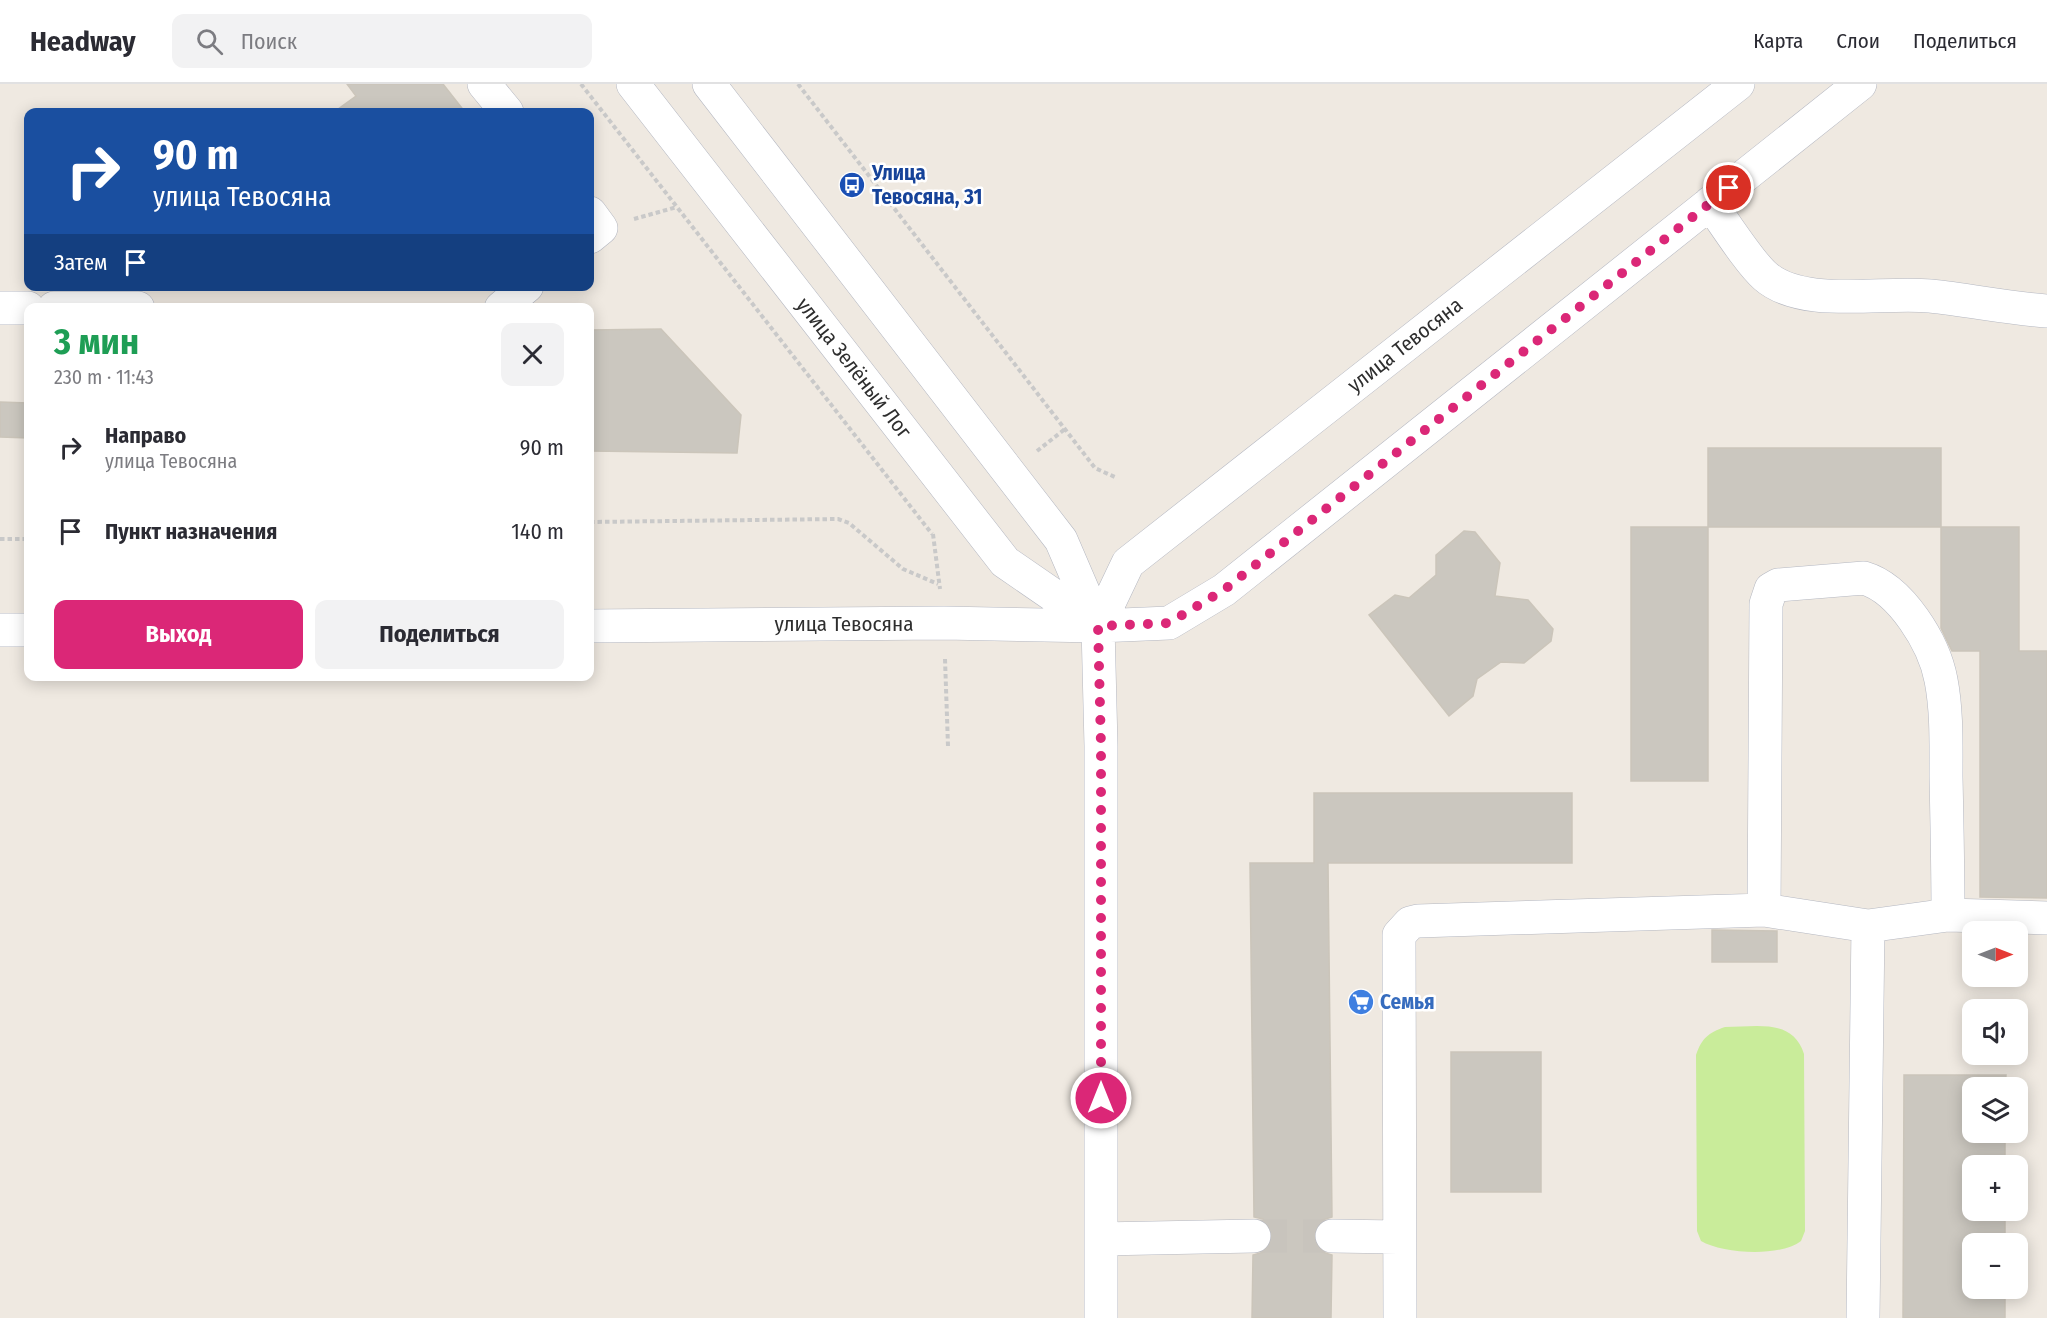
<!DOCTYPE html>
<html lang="ru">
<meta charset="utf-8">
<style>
body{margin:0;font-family:"Fira Sans Condensed",sans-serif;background:#f2f2f3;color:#2b2b33;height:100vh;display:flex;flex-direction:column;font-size:22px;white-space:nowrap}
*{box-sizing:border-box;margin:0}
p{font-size:20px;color:#7c7c81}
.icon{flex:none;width:33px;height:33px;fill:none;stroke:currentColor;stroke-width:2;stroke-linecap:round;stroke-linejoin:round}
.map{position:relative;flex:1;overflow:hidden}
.panel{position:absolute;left:24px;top:219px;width:570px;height:378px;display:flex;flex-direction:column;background:#fff;border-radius:12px;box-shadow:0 3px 15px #0003}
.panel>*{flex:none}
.top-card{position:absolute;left:24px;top:24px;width:570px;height:183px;border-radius:12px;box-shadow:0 3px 15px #0003;background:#1a4fa0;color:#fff;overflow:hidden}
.needle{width:39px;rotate:90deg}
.tools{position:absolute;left:1962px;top:837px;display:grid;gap:12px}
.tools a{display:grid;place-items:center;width:66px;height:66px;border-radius:12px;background:#fff;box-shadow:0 3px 15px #0003;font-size:30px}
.pin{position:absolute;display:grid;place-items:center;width:51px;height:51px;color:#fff;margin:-26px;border:3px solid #fff;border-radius:50%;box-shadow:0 2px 6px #0007}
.me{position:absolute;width:66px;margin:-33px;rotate:0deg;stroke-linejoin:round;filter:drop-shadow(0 0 4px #0008)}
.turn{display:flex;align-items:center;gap:21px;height:126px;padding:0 30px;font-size:27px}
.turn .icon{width:78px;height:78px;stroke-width:2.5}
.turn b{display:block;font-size:42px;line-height:51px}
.then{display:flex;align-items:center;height:57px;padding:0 30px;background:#0003;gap:12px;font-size:22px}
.round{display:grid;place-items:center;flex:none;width:63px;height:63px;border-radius:12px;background:#f2f2f3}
.overview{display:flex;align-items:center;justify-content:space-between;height:102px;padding:0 30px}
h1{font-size:36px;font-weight:700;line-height:45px;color:#1e9e55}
.cta{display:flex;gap:12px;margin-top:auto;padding:12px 30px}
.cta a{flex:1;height:69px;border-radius:12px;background:#db2777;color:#fff;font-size:24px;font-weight:700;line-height:69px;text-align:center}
.cta a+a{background:#f2f2f3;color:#2b2b33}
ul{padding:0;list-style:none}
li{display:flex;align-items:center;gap:18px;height:84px;padding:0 30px}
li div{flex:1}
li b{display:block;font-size:22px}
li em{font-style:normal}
header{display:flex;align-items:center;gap:36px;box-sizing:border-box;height:84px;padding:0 30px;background:#fff;border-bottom:2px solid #e1e1e2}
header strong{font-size:28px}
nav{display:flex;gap:33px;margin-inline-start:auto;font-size:21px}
.search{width:420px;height:54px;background:#f2f2f3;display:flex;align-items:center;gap:15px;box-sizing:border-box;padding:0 21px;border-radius:12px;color:#7c7c81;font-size:22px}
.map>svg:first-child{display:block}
.pitch{fill:#c9ec9a}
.building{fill:#cbc7bf;stroke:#cbc5ba;stroke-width:1.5}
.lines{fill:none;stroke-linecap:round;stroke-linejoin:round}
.minor-tunnel{stroke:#c8c4bd;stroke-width:33;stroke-dasharray:33 16;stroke-linecap:butt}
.minor-casing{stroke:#b4b7c1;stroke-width:34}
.path{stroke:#c9c9c9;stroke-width:4;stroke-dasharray:4.5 3;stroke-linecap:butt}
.minor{stroke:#fff;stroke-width:33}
.route{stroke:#db2777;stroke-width:10;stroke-dasharray:0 18}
.labels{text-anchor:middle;stroke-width:5;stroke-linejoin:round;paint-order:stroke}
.transit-label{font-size:21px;font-weight:bold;fill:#164399;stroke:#fff;text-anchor:start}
.street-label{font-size:21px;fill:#2e2e2e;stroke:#fff}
.shop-label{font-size:21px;font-weight:bold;fill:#366cbe;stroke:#fff;text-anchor:start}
</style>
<header>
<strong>Headway</strong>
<div class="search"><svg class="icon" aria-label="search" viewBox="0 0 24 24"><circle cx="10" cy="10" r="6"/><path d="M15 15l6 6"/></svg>Поиск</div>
<nav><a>Карта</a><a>Слои</a><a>Поделиться</a></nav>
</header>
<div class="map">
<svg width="2047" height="1234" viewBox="0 0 2047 1234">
<rect width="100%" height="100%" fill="#efe9e1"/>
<path class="pitch" d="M1725 943C1756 943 1793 934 1804 970L1805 1147 1801 1157C1781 1173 1723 1170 1701 1157L1697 1147 1696 971C1702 954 1708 949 1725 943Z"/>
<path class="building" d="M347 0H443L465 28H334L356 12Z
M661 245 741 331 737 369 590 367V246Z
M0 318 28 319V354L0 353Z
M1708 364H1941V443H1708Z
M1631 443H1708V697H1631Z
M1941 443H2019V567H2047V814L1980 813V567H1952L1941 544Z
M1464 447 1475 448 1500 479 1495 512 1528 516 1553 545 1551 557 1524 579 1501 578 1477 595 1473 612 1449 632 1369 531 1395 511 1409 514 1436 491V471Z
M1314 709H1572V779H1328L1332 1133 1322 1136 1316 1142 1313 1152 1316 1162 1322 1168 1332 1171 1331 1234H1252L1253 1171 1264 1168 1271 1161 1273 1152 1270 1142 1263 1135 1254 1133 1250 779H1314Z
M1712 846 1777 847V878H1712Z
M1451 968H1541V1108H1451Z
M1904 991H2006L2005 1004H1972V1048H2005V1082H1972V1126H2005V1160H1972V1204H2005V1234H1903Z"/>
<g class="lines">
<path class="minor-tunnel" d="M1254 1152H1332"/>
<g class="minor-casing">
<path id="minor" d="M484 0 507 28
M633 0 1005 478 1098 542
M709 0 1061 456 1098 542 1101 662V1234
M1710 119C1724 138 1749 178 1765 192 1802 225 1883 207 1930 212 1969 216 2007 224 2047 227
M590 129 601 144 590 153
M0 224H28
M54 224H138
M501 224 527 202
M590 542 944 539 1098 542 1169 539 1224 506 1860 0
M1098 542 1128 479 1738 0
M0 546H28
M1764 826 1868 842 1948 831
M1332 1152 1398 1153
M1101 1155 1254 1152
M1400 1234 1399 851 1410 839 1418 837 1764 826 1766 520 1771 505 1778 501 1864 494C1901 505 1934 559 1941 596 1947 627 1946 661 1946 693 1947 739 1948 785 1948 831L2047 834
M1863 1234 1868 842"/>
</g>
<path class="path" d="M581 0 932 450
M798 0 1095 384 1117 394
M634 135 677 123
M1037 367 1065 345
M590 438 838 435 849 439 903 485 938 500
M933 450 940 505
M0 455H28
M945 575 948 662"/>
<use href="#minor" class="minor"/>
</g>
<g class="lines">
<path class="route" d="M1101 1014V662L1098 542 1169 539 1224 506 1729 104"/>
</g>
<defs>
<g id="bus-disc" transform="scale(1.35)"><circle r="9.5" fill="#1a4fb4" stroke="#fff"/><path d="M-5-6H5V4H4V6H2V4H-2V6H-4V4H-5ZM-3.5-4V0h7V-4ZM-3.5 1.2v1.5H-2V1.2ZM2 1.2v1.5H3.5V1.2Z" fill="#fff"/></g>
<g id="supermarket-disc" transform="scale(1.35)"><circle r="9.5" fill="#3f7fe0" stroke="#fff"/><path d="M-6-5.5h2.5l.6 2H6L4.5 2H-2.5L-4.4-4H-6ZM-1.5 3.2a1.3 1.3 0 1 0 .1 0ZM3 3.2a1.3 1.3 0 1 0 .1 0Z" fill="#fff"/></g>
</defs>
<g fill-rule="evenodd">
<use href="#bus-disc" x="852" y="101"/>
<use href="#supermarket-disc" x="1361" y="918"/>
</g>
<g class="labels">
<g class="transit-label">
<text x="872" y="96">Улица<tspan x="872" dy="24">Тевосяна, 31</tspan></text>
</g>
<g class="street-label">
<text transform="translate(1405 261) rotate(-38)" y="7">улица Тевосяна</text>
<text transform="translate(854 284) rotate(52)" y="7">улица Зелёный Лог</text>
<text x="844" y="547">улица Тевосяна</text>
</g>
<g class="shop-label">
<text x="1380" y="925">Семья</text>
</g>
</g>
</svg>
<div class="tools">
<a><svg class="needle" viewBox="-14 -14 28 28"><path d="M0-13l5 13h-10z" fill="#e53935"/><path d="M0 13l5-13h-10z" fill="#7c7c81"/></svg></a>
<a><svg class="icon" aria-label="sound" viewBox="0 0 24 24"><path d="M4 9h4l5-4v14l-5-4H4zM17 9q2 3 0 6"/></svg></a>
<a><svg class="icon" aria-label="layers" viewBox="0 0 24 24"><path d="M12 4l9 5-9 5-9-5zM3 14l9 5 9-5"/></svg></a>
<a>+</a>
<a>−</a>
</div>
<div class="pin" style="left:1729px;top:104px;background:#d93025"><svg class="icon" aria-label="arrive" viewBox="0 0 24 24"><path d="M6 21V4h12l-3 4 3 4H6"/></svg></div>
<svg class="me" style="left:1101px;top:1014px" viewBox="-20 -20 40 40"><circle r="17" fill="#db2777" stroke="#fff" stroke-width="3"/><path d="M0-11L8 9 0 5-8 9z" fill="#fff"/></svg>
<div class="top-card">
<div class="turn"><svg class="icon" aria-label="right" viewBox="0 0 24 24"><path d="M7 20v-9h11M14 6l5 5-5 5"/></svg><div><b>90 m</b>улица Тевосяна</div></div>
<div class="then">Затем<svg class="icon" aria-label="arrive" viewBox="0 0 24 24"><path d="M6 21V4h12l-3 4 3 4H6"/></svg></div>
</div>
<section class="panel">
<div class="overview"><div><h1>3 мин</h1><p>230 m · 11:43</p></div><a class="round"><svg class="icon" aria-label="close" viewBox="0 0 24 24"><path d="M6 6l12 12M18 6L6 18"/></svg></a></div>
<ul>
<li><svg class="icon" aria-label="right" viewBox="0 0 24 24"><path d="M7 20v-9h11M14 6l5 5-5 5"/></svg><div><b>Направо</b><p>улица Тевосяна</p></div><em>90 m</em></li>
<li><svg class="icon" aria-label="arrive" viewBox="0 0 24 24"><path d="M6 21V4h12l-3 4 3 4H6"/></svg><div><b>Пункт назначения</b></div><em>140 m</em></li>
</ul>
<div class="cta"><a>Выход</a><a>Поделиться</a></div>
</section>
</div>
